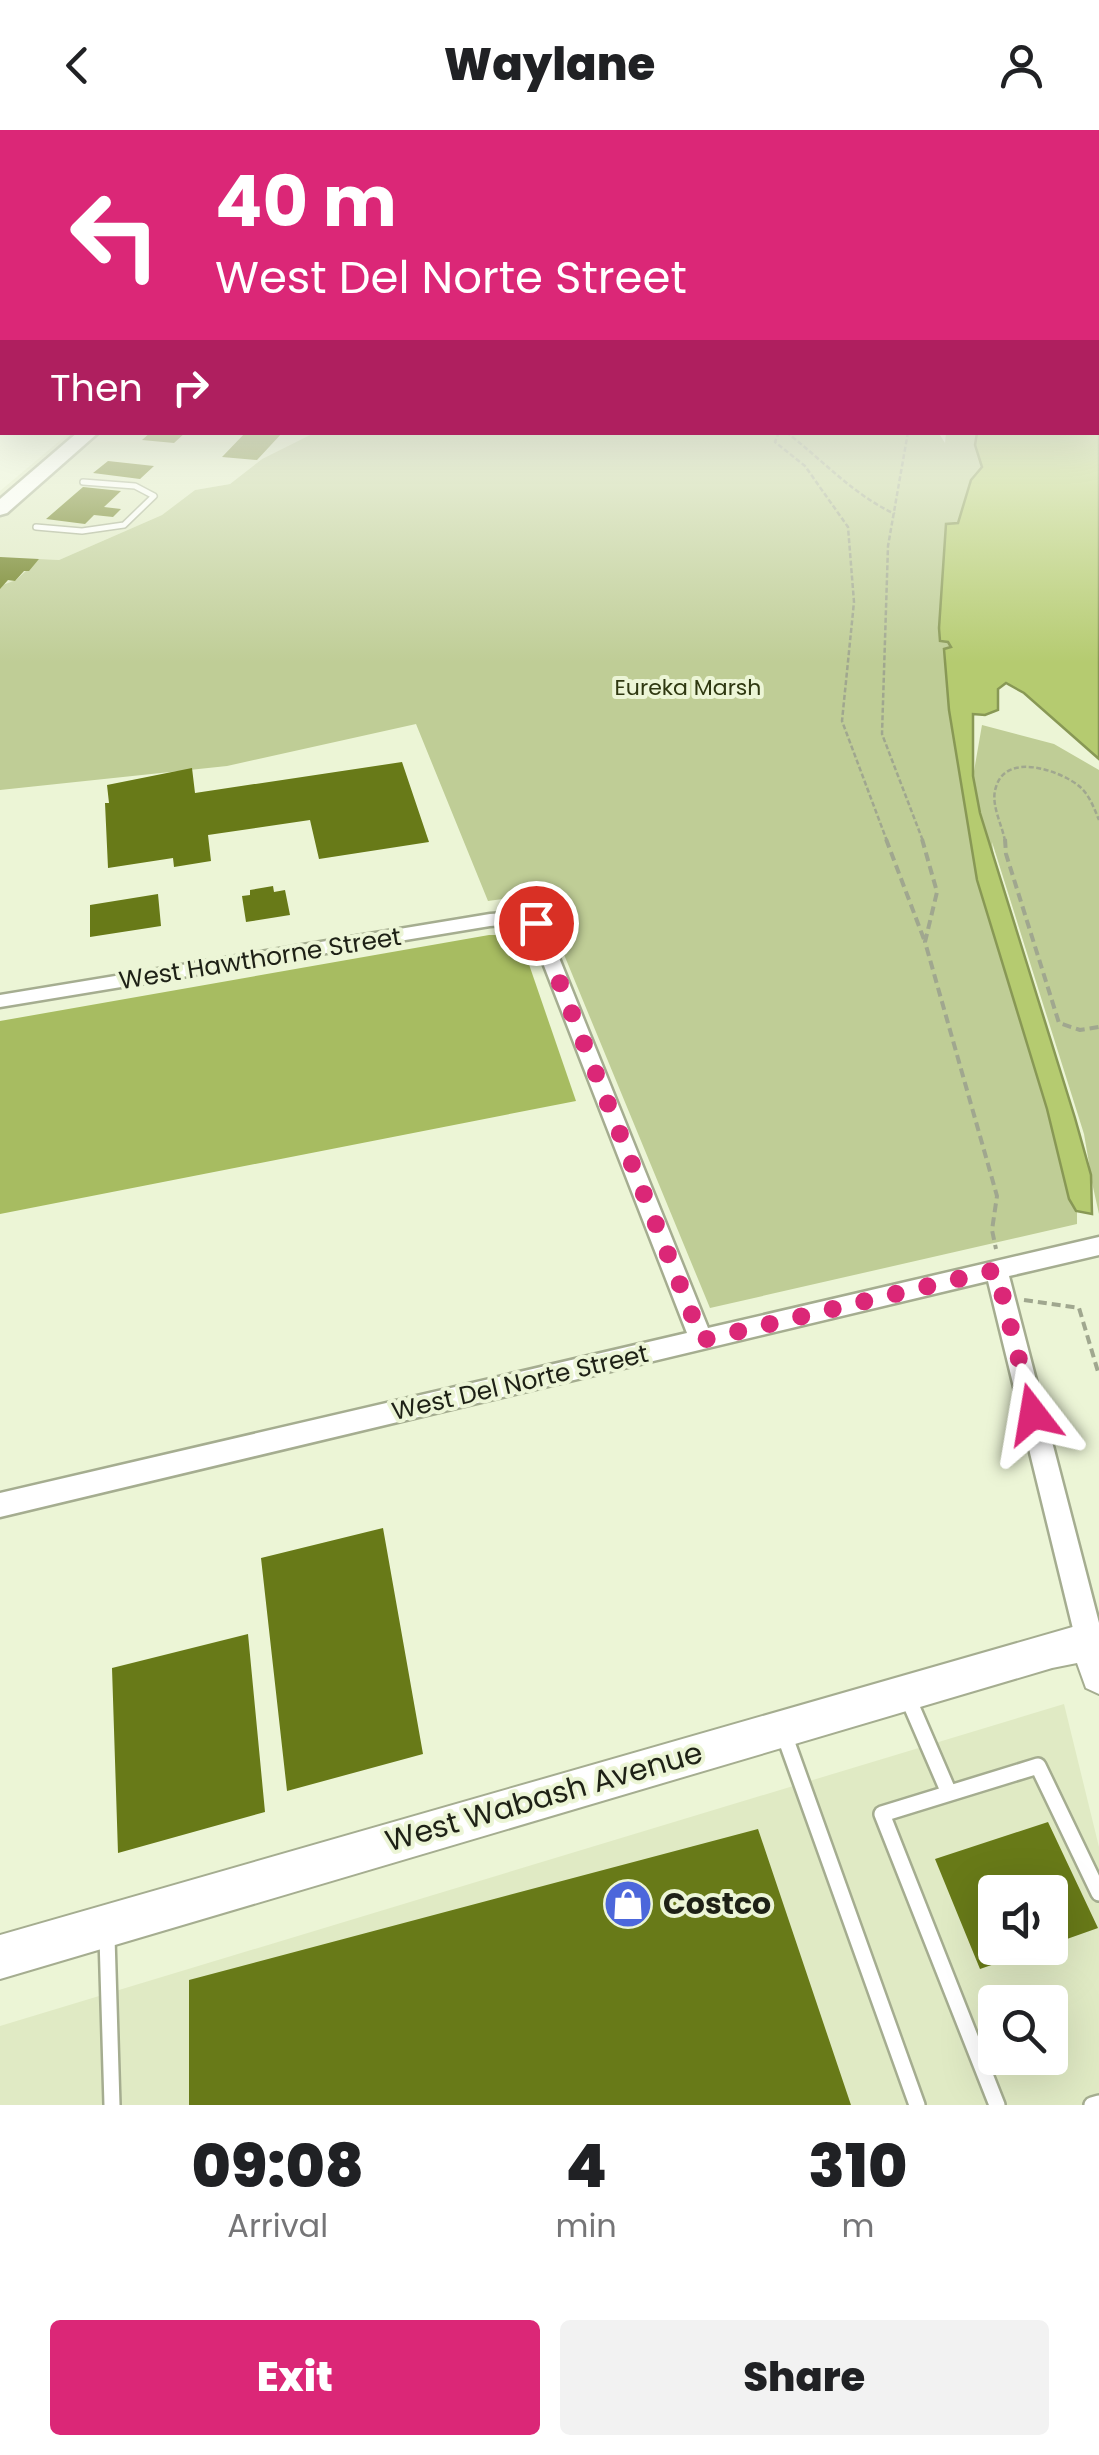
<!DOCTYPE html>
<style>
body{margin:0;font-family:Poppins,sans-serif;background:#f2f2f2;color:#202124;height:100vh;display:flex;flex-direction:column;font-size:38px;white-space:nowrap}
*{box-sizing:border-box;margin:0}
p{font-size:32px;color:#757577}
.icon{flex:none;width:55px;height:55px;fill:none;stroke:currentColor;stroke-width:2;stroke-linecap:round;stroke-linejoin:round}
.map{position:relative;height:1975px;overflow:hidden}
.drawer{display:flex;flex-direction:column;background:#fff;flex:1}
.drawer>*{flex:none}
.top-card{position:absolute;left:0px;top:0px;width:1100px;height:305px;box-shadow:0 10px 40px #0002;background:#db2777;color:#fff;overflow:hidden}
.controls{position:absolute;left:978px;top:1745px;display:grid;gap:20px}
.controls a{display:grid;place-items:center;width:90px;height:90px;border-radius:10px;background:#fff;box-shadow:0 10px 40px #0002;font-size:50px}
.pin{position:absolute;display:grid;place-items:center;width:85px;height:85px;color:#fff;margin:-42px;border:5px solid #fff;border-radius:50%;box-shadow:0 2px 10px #0007}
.me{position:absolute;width:110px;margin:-55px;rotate:346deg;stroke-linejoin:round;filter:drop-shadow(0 0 8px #0008)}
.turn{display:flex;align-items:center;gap:35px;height:210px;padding:0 50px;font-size:45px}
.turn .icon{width:130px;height:130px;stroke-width:2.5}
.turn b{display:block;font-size:70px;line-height:85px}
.then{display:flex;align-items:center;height:95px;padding:0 50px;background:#0003;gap:20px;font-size:38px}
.eta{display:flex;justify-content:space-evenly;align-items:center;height:170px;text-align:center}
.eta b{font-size:60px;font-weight:800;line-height:70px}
.cta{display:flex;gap:20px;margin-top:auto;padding:20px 50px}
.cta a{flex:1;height:115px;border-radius:10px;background:#db2777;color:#fff;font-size:40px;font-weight:800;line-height:115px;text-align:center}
.cta a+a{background:#f2f2f2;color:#202124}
header{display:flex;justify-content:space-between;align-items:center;height:130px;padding:0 50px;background:#fff;font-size:45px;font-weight:800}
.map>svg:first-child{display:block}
.built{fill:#e0eac4;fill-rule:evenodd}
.green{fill:#bfcd96;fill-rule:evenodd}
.forest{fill:#a7bc61}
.water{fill:#b5cb70;stroke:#889855;stroke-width:2.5}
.building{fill:#687a18}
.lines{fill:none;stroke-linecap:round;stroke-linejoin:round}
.lane-far1-casing{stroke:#a5ad90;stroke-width:8}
.lane-casing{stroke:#a5ad90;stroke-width:20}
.street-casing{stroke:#a5ad90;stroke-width:5}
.secondary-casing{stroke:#a5ad90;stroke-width:4}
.highway-casing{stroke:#a5ad90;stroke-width:5}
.path-far1{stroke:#a0a78f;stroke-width:2.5;stroke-dasharray:5 2.5;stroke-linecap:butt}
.path{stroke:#a0a78f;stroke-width:4;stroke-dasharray:9 5;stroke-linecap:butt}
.lane-far1{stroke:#fff;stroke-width:5}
.lane{stroke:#fff;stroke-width:15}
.street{fill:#fff;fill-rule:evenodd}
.secondary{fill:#fff;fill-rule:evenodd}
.highway{fill:#fff;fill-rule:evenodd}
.route{stroke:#db2777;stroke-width:18;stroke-dasharray:0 32.4}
.labels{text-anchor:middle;stroke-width:8;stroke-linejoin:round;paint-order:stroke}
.far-park-label{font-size:22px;fill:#2f3811;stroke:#ecf5d6}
.street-label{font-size:25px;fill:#1e2116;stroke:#ecf5d6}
.near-street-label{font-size:30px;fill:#1e2116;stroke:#ecf5d6}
.near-poi-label{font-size:30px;font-weight:bold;fill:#1e2116;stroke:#ecf5d6;text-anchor:start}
</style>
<header><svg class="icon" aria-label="back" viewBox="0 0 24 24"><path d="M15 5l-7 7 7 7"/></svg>Waylane<svg class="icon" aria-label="person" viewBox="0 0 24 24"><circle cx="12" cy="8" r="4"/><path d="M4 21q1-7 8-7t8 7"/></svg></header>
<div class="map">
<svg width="1099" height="1975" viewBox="0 0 1099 1975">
<rect width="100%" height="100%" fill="#ecf5d6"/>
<path class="built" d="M69 303H314L262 329 230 354 195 360 162 385 59 430 39 429 15 451 0 456V361Z
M1064 1574 1099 1717V1975H0V1896ZM995 1762H1050V1818H995ZM995 1872H1050V1928H995Z"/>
<path class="green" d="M1099 257V600L1006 553 998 559V580L985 585 973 584 974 641 982 595 1054 614 1099 640V1084L1091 1048 1092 1084 1077 1081V1094L710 1178 539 764 488 771 416 594 227 636 0 660V456L16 450 39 429 59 430 162 385 195 360 230 354 262 329 314 303 938 302 945 313 946 303 1098 302ZM992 712 1084 1004 1090 1039 995 735Z"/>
<path class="forest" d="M489 805H509L523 817 576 971 0 1084V891Z"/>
<path class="water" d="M1099 257V629L1024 563 1006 553 998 559V580L985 585 973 584V646L980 683 1075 988 1091 1045 1092 1084 1076 1081 1069 1069 1047 979 977 750 949 580 944 519 951 517 948 512 940 511 939 498 946 394 958 393 971 350 982 337 975 315 977 303 1098 302Z"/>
<path class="building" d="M151 302H186L174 313 142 310Z
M246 302H283L257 330 222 327Z
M108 331 154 336 140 349 93 343Z
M83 357 121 361 104 377 121 379 113 387 94 385 85 394 46 389Z
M0 427 39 429 29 441H24L15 451 8 450 0 459Z
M402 632 429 712 319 729 310 690 208 705 211 731 174 737 173 728 108 738 105 673H109L107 655 192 638 195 663Z
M273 756 274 762 285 760 290 785 246 792 242 766 250 765V760Z
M158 764 161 796 90 807V775Z
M383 1398 423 1624 287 1661 261 1428Z
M248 1504 265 1682 118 1723 112 1538Z
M1048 1692 1098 1798 1050 1815V1762H995V1818H1040L980 1839 935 1729Z
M758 1699 851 1975H189V1850Z"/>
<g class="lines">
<g class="lane-far1-casing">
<path id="lane-far1" d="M36 397 82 401 124 395 154 366 135 356 83 352"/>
</g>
<g class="lane-casing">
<path id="lane" d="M908 1568 949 1663
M785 1607 917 1975
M107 1807 112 1975
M997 1975 882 1684 1038 1636 1099 1763
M1092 1975 1099 1973"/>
</g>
<g class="street-casing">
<path id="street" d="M520 782 542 789 545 793 708 1198 1099 1107V1125L1009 1146 1099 1493V1521L1090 1525 1080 1521 1076 1511 988 1151 0 1387V1363L687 1203 529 797 519 794 490 796 0 877V865L490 784Z"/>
</g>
<g class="secondary-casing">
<path id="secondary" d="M1090 1492 1099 1496V1564L1086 1558 1077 1533 1052 1538 0 1849V1805Z"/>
</g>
<g class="highway-casing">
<path id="highway" d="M78 302H99L7 383 0 385V369Z"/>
</g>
<path class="path-far1" d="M779 302 775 312 805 336 848 397 854 472 842 591 887 711
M786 302C824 331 852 364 895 384
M908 302 888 416 882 604 923 711
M1005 711C1002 694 990 674 996 657 1006 622 1059 640 1079 656 1089 664 1094 678 1099 690"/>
<path class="path" d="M886 709 925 812
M922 709 937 762 925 812 997 1066 992 1100 996 1119
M1005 709 1006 724 1059 893 1080 900 1099 897
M1024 1170 1079 1178 1099 1245"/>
<use href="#lane-far1" class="lane-far1"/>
<use href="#lane" class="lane"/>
<use href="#street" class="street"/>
<use href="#secondary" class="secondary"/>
<use href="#highway" class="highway"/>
</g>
<linearGradient id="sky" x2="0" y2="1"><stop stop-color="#93bdb8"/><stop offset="0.48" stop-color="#f6faed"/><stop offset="1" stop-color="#f6faed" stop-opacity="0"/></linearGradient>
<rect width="1099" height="533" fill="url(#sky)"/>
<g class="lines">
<path class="route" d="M536 793 702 1210 996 1140 1033 1284"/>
</g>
<defs>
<g id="shop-disc" transform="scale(2.5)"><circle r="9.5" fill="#4c67db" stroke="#ecf5d6"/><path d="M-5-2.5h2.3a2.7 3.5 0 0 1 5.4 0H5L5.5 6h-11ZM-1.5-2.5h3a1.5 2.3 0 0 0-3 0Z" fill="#fff"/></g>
</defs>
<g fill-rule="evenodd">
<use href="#shop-disc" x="628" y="1774"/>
</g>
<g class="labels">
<g class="far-park-label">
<text x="688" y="565">Eureka Marsh</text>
</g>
<g class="street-label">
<text transform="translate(260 828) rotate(-9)" y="9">West Hawthorne Street</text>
<text transform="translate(520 1252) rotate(-13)" y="9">West Del Norte Street</text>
</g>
<g class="near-street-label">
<text transform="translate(544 1667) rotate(-16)" y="10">West Wabash Avenue</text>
</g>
<g class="near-poi-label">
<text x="663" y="1784">Costco</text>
</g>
</g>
</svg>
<div class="controls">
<a><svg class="icon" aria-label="sound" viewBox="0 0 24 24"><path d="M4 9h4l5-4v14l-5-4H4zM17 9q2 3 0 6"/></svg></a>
<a><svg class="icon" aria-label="search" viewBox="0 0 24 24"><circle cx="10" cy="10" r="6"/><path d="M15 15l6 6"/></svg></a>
</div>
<div class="pin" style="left:536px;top:793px;background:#d93025"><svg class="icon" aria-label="arrive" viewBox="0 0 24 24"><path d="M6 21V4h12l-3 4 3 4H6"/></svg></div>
<svg class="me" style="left:1033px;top:1284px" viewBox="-20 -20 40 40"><path d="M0-17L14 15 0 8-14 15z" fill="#db2777" stroke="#fff" stroke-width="4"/></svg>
<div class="top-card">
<div class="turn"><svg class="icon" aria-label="left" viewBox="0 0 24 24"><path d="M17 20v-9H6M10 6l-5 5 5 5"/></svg><div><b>40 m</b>West Del Norte Street</div></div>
<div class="then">Then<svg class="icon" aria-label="right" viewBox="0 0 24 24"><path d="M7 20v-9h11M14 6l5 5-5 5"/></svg></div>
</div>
</div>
<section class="drawer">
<div class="eta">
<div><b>09:08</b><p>Arrival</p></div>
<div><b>4</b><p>min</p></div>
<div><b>310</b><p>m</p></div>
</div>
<div class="cta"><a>Exit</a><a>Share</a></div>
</section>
